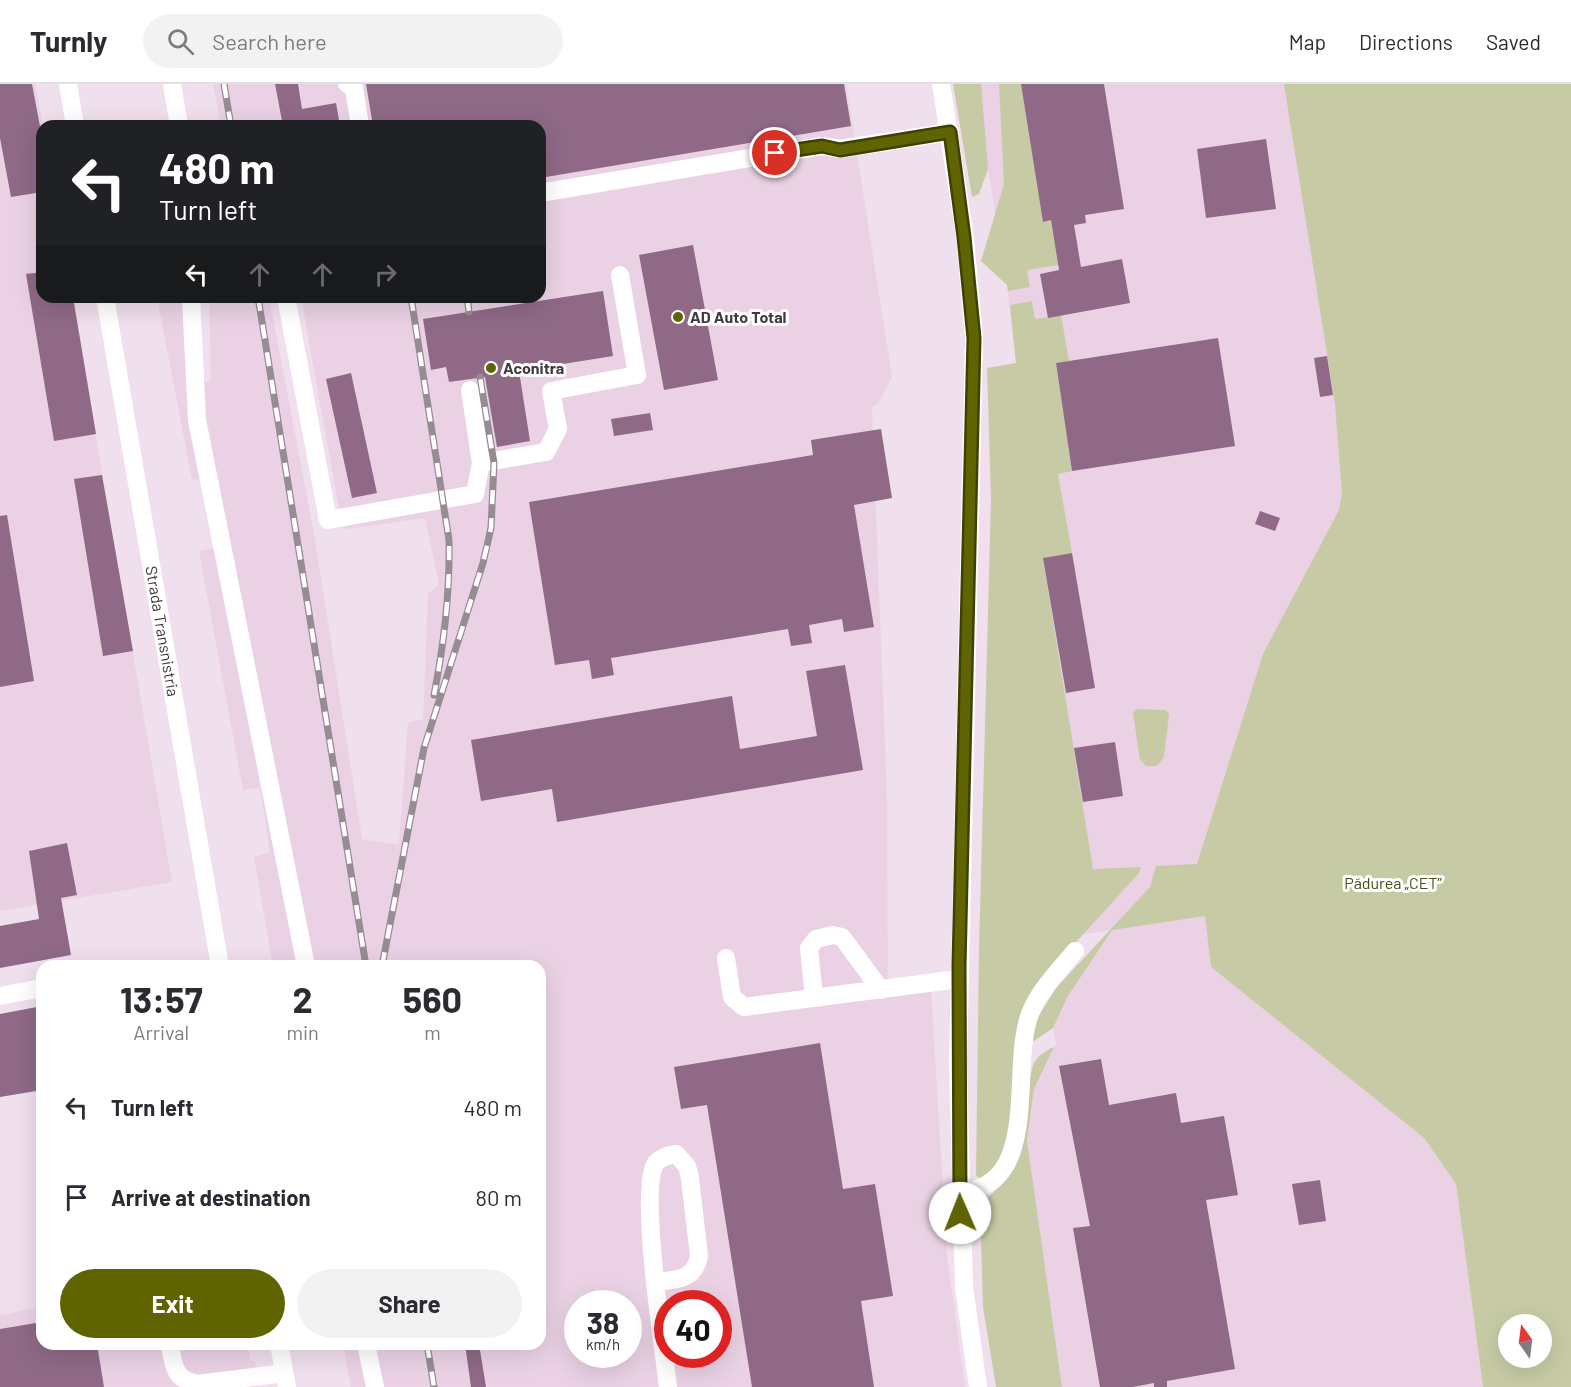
<!DOCTYPE html>
<meta charset="utf-8">
<style>
body{margin:0;font-family:Barlow,sans-serif;background:#f2f2f3;color:#2b2b33;height:100vh;display:flex;flex-direction:column;font-size:22px;white-space:nowrap}
*{box-sizing:border-box;margin:0}
p{font-size:20px;color:#7c7c81}
.icon{flex:none;width:33px;height:33px;fill:none;stroke:currentColor;stroke-width:2;stroke-linecap:round;stroke-linejoin:round}
.map{position:relative;flex:1;overflow:hidden}
.details{position:absolute;left:36px;top:876px;width:510px;height:390px;display:flex;flex-direction:column;background:#fff;border-radius:18px;box-shadow:0 6px 24px #0002}
.details>*{flex:none}
.banner{position:absolute;left:36px;top:36px;width:510px;height:183px;border-radius:18px;box-shadow:0 6px 24px #0002;background:#202124;color:#fff;overflow:hidden}
.needle{width:39px;rotate:346deg}
.fabs{position:absolute;left:1498px;top:1230px;display:grid;gap:12px}
.fabs a{display:grid;place-items:center;width:54px;height:54px;border-radius:50%;background:#fff;box-shadow:0 6px 24px #0002;font-size:30px}
.speed{position:absolute;left:564px;top:1206px;display:flex;gap:12px;font-size:30px;font-weight:700;text-align:center}
.speed>*{display:grid;place-content:center;width:78px;height:78px;border-radius:50%;background:#fff;box-shadow:0 6px 24px #0002;line-height:1}
.speed small{font-size:15px;font-weight:400}
.speed .limit{border:9px solid #d22;background:#fff;color:#111}
.pin{position:absolute;display:grid;place-items:center;width:51px;height:51px;color:#fff;margin:-26px;border:3px solid #fff;border-radius:50%;box-shadow:0 2px 6px #0007}
.me{position:absolute;width:66px;margin:-33px;rotate:359deg;stroke-linejoin:round;filter:drop-shadow(0 0 4px #0008)}
.turn{display:flex;align-items:center;gap:21px;height:126px;padding:0 24px;font-size:27px}
.turn .icon{width:78px;height:78px;stroke-width:2.5}
.turn b{display:block;font-size:42px;line-height:51px}
.lanes{display:flex;align-items:center;height:57px;padding:0 24px;background:#0003;justify-content:center;gap:30px;direction:ltr}
.lanes .off{opacity:.35}
.eta{display:flex;justify-content:space-evenly;align-items:center;height:102px;text-align:center}
.eta b{font-size:36px;font-weight:700;line-height:42px}
.action{display:flex;gap:12px;margin-top:auto;padding:12px 24px}
.action a{flex:1;height:69px;border-radius:36px;background:#606400;color:#fff;font-size:24px;font-weight:700;line-height:69px;text-align:center}
.action a+a{background:#f2f2f3;color:#2b2b33}
ul{padding:0;list-style:none}
li{display:flex;align-items:center;gap:18px;height:90px;padding:0 24px}
li div{flex:1}
li b{display:block;font-size:22px}
li em{font-style:normal}
header{display:flex;align-items:center;gap:36px;box-sizing:border-box;height:84px;padding:0 30px;background:#fff;border-bottom:2px solid #e1e1e2}
header strong{font-size:28px}
nav{display:flex;gap:33px;margin-inline-start:auto;font-size:21px}
.search{width:420px;height:54px;background:#f2f2f3;display:flex;align-items:center;gap:15px;box-sizing:border-box;padding:0 21px;border-radius:33px;color:#7c7c81;font-size:22px}
.map>svg:first-child{display:block}
.built{fill:#ead2e4;fill-rule:evenodd}
.green{fill:#c7cba5;fill-rule:evenodd}
.building{fill:#8f6986}
.lines{fill:none;stroke-linecap:round;stroke-linejoin:round}
.minor{stroke:#fff;stroke-width:18}
.rail-casing{stroke:#978b94;stroke-width:7}
.rail{stroke:#fff;stroke-width:4.5;stroke-dasharray:14;stroke-linecap:butt}
.route-casing{stroke:#3e4100;stroke-width:15}
.route{stroke:#606400;stroke-width:10}
.poi-dot{fill:#606400;stroke:#fff;stroke-width:2}
.labels{text-anchor:middle;stroke-width:6;stroke-linejoin:round;paint-order:stroke}
.poi-label{font-size:16px;font-weight:bold;fill:#40393e;stroke:#fff;text-anchor:start}
.street-label{font-size:16px;fill:#40393e;stroke:#fff}
.park-label{font-size:16px;fill:#4a4d17;stroke:#fff}
</style>
<header>
<strong>Turnly</strong>
<div class="search"><svg class="icon" aria-label="search" viewBox="0 0 24 24"><circle cx="10" cy="10" r="6"/><path d="M15 15l6 6"/></svg>Search here</div>
<nav><a>Map</a><a>Directions</a><a>Saved</a></nav>
</header>
<div class="map">
<svg width="1571" height="1303" viewBox="0 0 1571 1303">
<rect width="100%" height="100%" fill="#f0dfec"/>
<path class="built" d="M0 0H35L43 42 42 213H72L172 798 0 827Z
M213 0H846L892 293 878 320 872 323 887 713 888 913 931 906 947 1171 965 1303H351L343 1260H540V882H273L254 773 270 768 260 703 243 706 199 467 223 462 207 394 192 396 157 213H183L194 301 211 296 209 213H269L314 450 362 755 399 761 408 639 423 635 428 510 439 500 425 434 347 445 342 442 301 213H540V42H221ZM578 1220H628V1270H578ZM668 1220H718V1270H668Z
M974 0H1305L1362 417 1206 831 1211 883 1424 1054 1456 1100 1483 1303H1062L1027 1056 1034 1005 1056 960 1053 944 1068 912 1111 846 994 864 1016 279 1007 201Z
M42 1223V1260H248L250 1277H255L259 1303H0V1231Z"/>
<path class="green" d="M953 0H981L988 85 979 110 972 113Z
M999 0H1021L1043 137 1051 136 1058 181 1027 186 1030 203 1008 207 1007 201 981 177 1004 100Z
M1284 0H1571V1303H1483L1456 1100 1424 1054 1211 883 1205 832 1112 846 1068 912 1053 944 1031 959 1038 933 1056 904 1150 803 1156 782 1197 780 1263 570 1339 426 1342 409 1335 320ZM1509 1240H1542V1274H1509Z
M1032 217 1035 235 1061 231 1069 277 1056 279 1072 387 1058 390 1072 469 1043 474 1093 785 1141 783 1139 789 1049 888 1002 1080 982 1098 976 1091 979 866 991 414 987 284 1016 279 1010 221Z
M1136 625 1166 626 1169 631 1164 673 1157 682H1146L1140 676 1133 629Z
M1054 963 1034 1005 1027 1056 1062 1303H996L983 1223 980 1120C993 1109 1007 1098 1015 1082 1030 1050 1024 1014 1033 981 1036 973 1046 966 1054 963Z"/>
<path class="building" d="M0 0H32L42 53V108L11 113 0 54Z
M275 0H298L302 25 336 19 340 42H283Z
M366 0H844L851 42 540 94V42H373Z
M1021 0H1104L1124 125 1085 131 1086 139 1074 141 1081 183 1122 175 1130 219 1048 234 1040 190 1059 186 1051 136 1043 138Z
M1266 55 1276 125 1206 134 1197 65Z
M693 161 718 296 664 306 639 171Z
M42 188V213H73L96 350 54 357 26 190Z
M603 207 613 272 519 287 530 357 497 363 485 293 449 298 446 283 431 286 423 235Z
M1218 254 1235 362 1072 387 1056 279Z
M1327 272 1333 311 1320 313 1314 274Z
M351 289 377 409 352 414 326 295Z
M650 329 653 346 614 352 611 335Z
M881 345 892 414 854 421 874 543 844 548 842 535 809 541 812 559 791 562 788 545 611 574 614 591 592 595 589 576 555 581 529 418 813 371 811 356Z
M102 391 133 567 103 572 74 395Z
M1260 427 1280 434 1275 447 1255 440Z
M7 431 34 597 0 603V432Z
M1072 469 1095 604 1066 609 1043 474Z
M845 581 863 686 557 738 552 705 481 717 471 656 732 612 740 665 817 652 806 587Z
M1115 658 1123 712 1083 718 1074 664Z
M67 759 77 811 61 814 71 871 0 884V842L39 835 29 767Z
M42 922V1006L0 1013V930Z
M820 959 843 1105 875 1100 893 1212 861 1217 874 1303H752L707 1021 681 1025 674 983Z
M1101 975 1109 1021 1176 1009 1181 1039 1224 1032 1238 1111 1206 1116 1235 1285 1167 1297V1303H1154V1299L1133 1303H1100L1073 1144 1090 1142 1059 982Z
M1320 1096 1326 1137 1299 1141 1292 1100Z
M42 1238V1260H97L104 1303H0V1245Z
M465 1260H479L486 1303H471Z"/>
<g class="lines">
<g class="minor">
<path d="M68 0 75 42"/>
<path d="M172 0 179 42"/>
<path d="M347 0 354 4 360 42"/>
<path d="M941 0 965 153 974 254 958 980 964 1203 978 1303"/>
<path d="M540 109 822 62 840 65 950 48"/>
<path id="s1" d="M105 213 220 882"/>
<path d="M191 213 197 336 306 882"/>
<path d="M286 213 328 436 475 410 481 379 546 368 558 345 551 307 637 291 620 191"/>
<path d="M470 306 481 379"/>
<path d="M726 874 732 913 744 923 959 895"/>
<path d="M0 912 42 904"/>
<path d="M814 914 809 864 816 855 833 851 842 853 881 906"/>
<path d="M960 1108C1043 1102 1009 984 1030 930 1039 906 1059 887 1075 867"/>
<path d="M656 1198C678 1196 695 1195 699 1172L690 1094 687 1082 676 1070C669 1071 661 1073 656 1079 638 1103 664 1266 668 1303"/>
<path d="M170 1260C173 1281 174 1296 198 1300L284 1289"/>
<path d="M279 1260 287 1303"/>
<path d="M366 1260 375 1303"/>
</g>
<g class="rail-casing">
<path id="rail" d="M224 0 231 42
M258 213 366 882
M411 213 449 456C450 509 444 560 434 611
M467 213 469 228
M382 882 424 664 483 479 491 444 494 379 480 293
M427 1260 434 1303"/>
</g>
<use href="#rail" class="rail"/>
</g>
<g class="lines">
<g class="route-casing">
<path id="route" d="M775 69 822 62 840 66 950 48 964 153 974 254 959 881 960 1129"/>
</g>
<use href="#route" class="route"/>
</g>
<g class="poi-dot">
<circle cx="678" cy="233" r="6"/>
<circle cx="491" cy="284" r="6"/>
</g>
<g class="labels">
<g class="poi-label">
<text x="690" y="239">AD Auto Total</text>
<text x="503" y="290">Aconitra</text>
</g>
<g class="street-label">
<text dy="6" stroke="none"><textPath href="#s1" startOffset="339">Strada Transnistria</textPath></text>
</g>
<g class="park-label">
<text x="1393" y="805">Pădurea „CET”</text>
</g>
</g>
</svg>
<div class="fabs">
<a><svg class="needle" viewBox="-14 -14 28 28"><path d="M0-13l5 13h-10z" fill="#e53935"/><path d="M0 13l5-13h-10z" fill="#7c7c81"/></svg></a>
</div>
<div class="speed"><div>38<small>km/h</small></div><div class="limit">40</div></div>
<div class="pin" style="left:775px;top:69px;background:#d93025"><svg class="icon" aria-label="arrive" viewBox="0 0 24 24"><path d="M6 21V4h12l-3 4 3 4H6"/></svg></div>
<svg class="me" style="left:960px;top:1129px" viewBox="-20 -20 40 40"><circle r="19" fill="#fff"/><path d="M0-13L10 11 0 6-10 11z" fill="#606400"/></svg>
<div class="banner">
<div class="turn"><svg class="icon" aria-label="left" viewBox="0 0 24 24"><path d="M17 20v-9H6M10 6l-5 5 5 5"/></svg><div><b>480 m</b>Turn left</div></div>
<div class="lanes"><svg class="icon" aria-label="left" viewBox="0 0 24 24"><path d="M17 20v-9H6M10 6l-5 5 5 5"/></svg><svg class="icon off" aria-label="ahead" viewBox="0 0 24 24"><path d="M12 20V5M6 11l6-6 6 6"/></svg><svg class="icon off" aria-label="ahead" viewBox="0 0 24 24"><path d="M12 20V5M6 11l6-6 6 6"/></svg><svg class="icon off" aria-label="right" viewBox="0 0 24 24"><path d="M7 20v-9h11M14 6l5 5-5 5"/></svg></div>
</div>
<section class="details">
<div class="eta">
<div><b>13:57</b><p>Arrival</p></div>
<div><b>2</b><p>min</p></div>
<div><b>560</b><p>m</p></div>
</div>
<ul>
<li><svg class="icon" aria-label="left" viewBox="0 0 24 24"><path d="M17 20v-9H6M10 6l-5 5 5 5"/></svg><div><b>Turn left</b></div><em>480 m</em></li>
<li><svg class="icon" aria-label="arrive" viewBox="0 0 24 24"><path d="M6 21V4h12l-3 4 3 4H6"/></svg><div><b>Arrive at destination</b></div><em>80 m</em></li>
</ul>
<div class="action"><a>Exit</a><a>Share</a></div>
</section>
</div>
